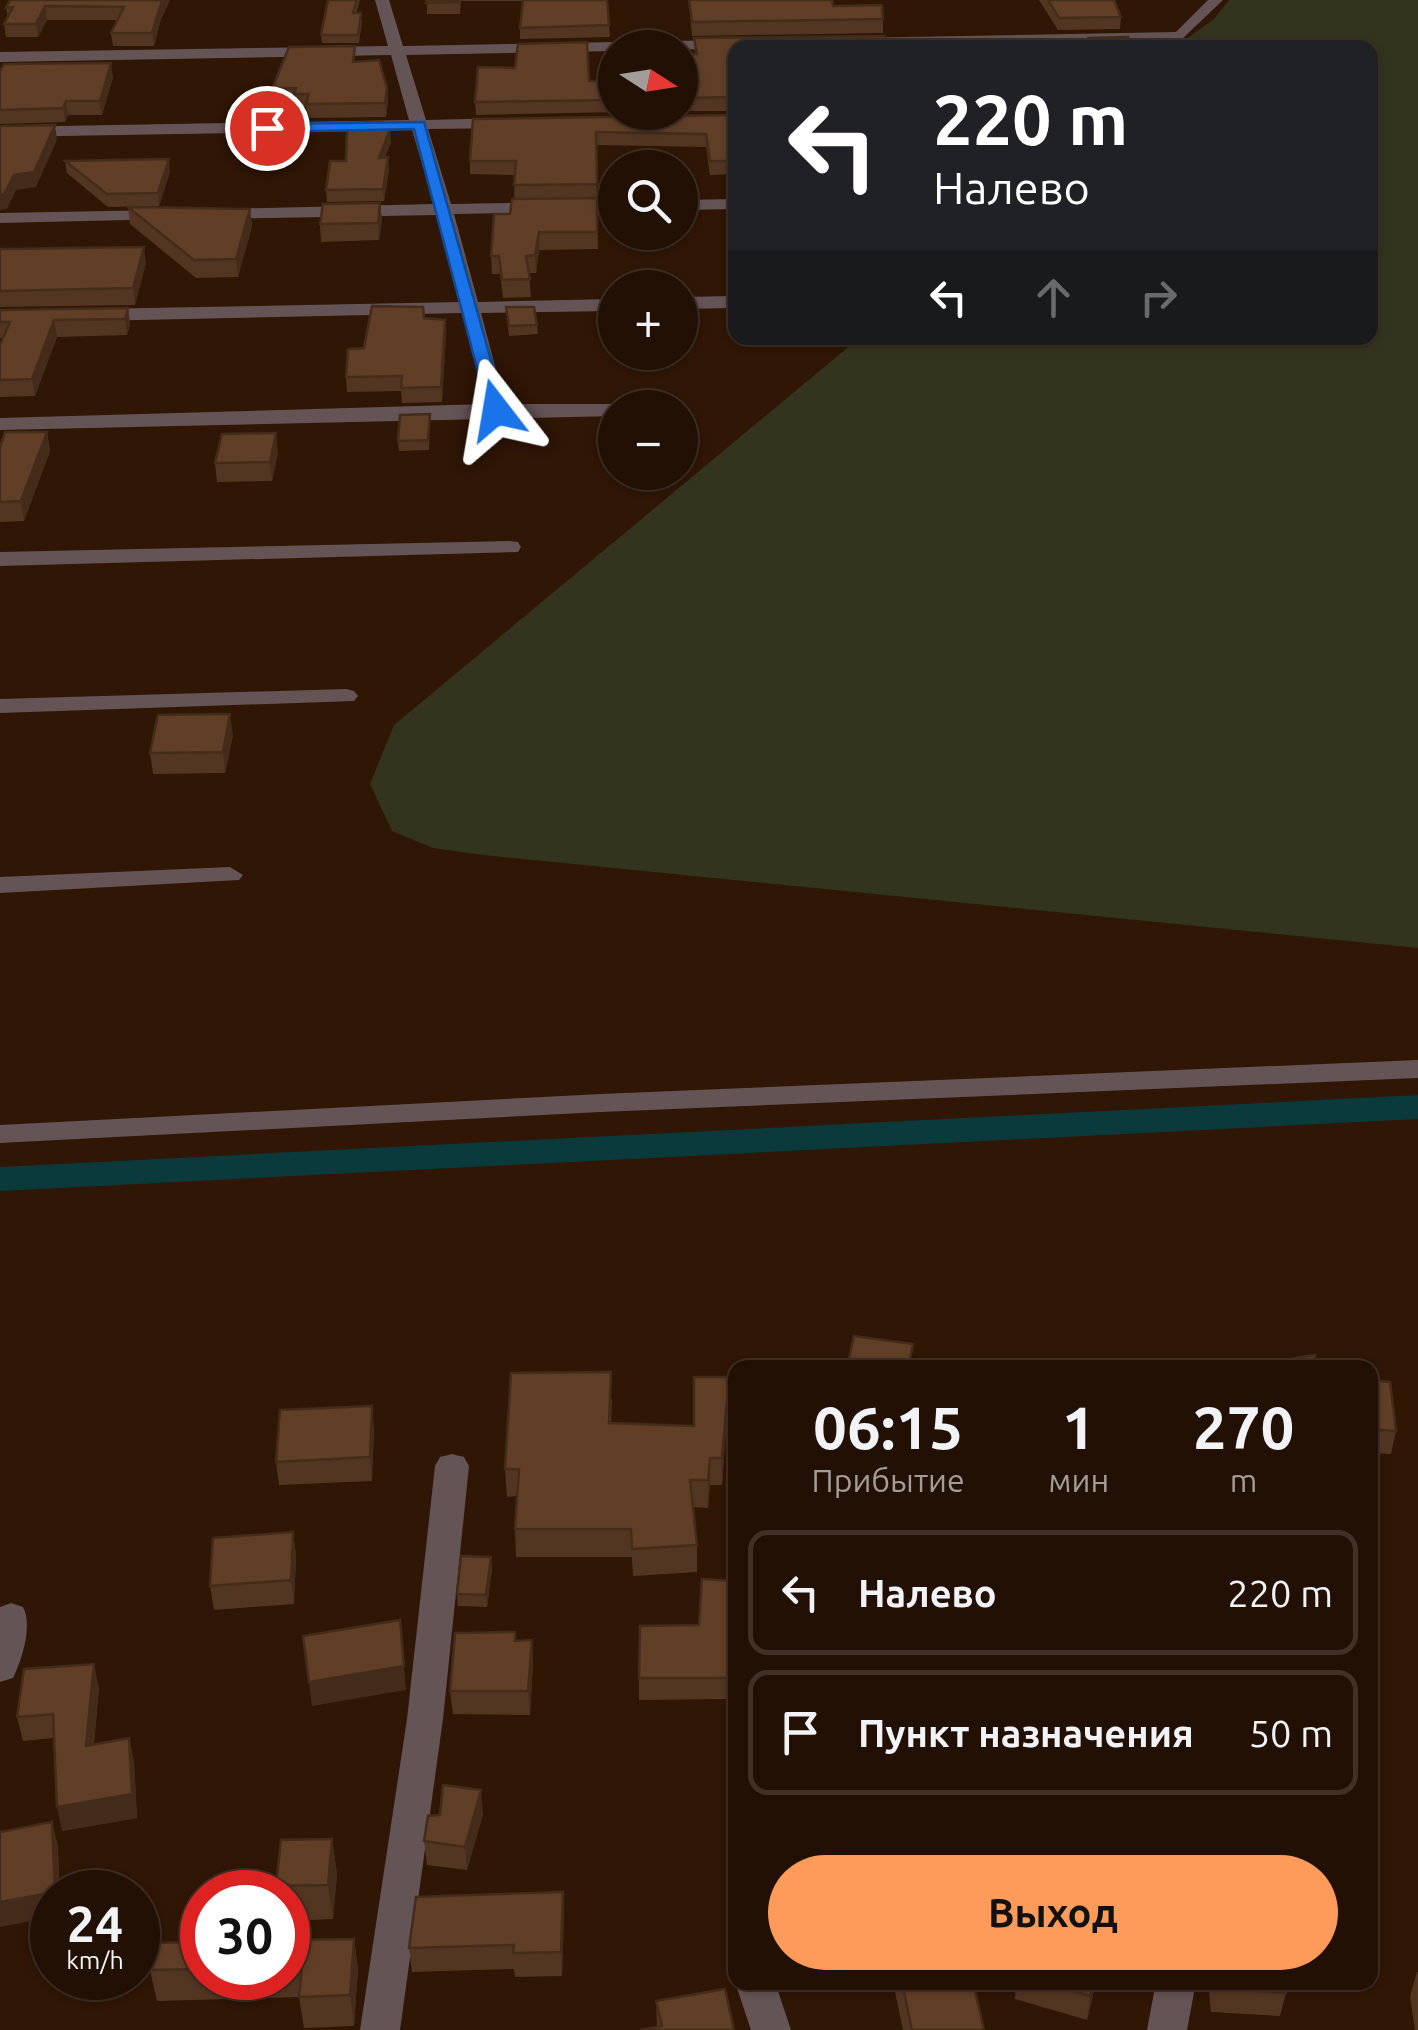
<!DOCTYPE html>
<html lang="ru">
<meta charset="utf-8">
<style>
body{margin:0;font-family:Ubuntu,sans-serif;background:#2f1e13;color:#f1f3f6;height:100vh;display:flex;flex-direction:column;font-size:38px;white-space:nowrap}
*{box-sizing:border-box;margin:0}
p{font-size:32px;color:#a39d9a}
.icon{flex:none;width:55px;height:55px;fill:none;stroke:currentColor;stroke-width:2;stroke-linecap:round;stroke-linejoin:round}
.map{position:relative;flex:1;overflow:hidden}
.side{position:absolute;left:728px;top:1360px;width:650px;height:630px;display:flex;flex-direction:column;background:#231004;border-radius:20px;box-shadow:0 2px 8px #0004,0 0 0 2px #403026}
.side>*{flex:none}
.banner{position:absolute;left:728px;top:40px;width:650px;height:305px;border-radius:20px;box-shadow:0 2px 8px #0004,0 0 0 2px #403026;background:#202124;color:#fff;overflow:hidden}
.needle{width:65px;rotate:102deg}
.tools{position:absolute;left:598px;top:30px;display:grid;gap:20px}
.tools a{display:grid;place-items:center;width:100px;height:100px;border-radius:50%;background:#231004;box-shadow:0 2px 8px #0004,0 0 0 2px #403026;font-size:50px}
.speed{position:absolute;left:30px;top:1870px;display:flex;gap:20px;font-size:50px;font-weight:700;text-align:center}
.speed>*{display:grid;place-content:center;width:130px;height:130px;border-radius:50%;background:#231004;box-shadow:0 2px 8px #0004,0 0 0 2px #403026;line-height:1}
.speed small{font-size:25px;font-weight:400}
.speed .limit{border:15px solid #d22;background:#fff;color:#111}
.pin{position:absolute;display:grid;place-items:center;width:85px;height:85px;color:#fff;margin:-42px;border:5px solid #fff;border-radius:50%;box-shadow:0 2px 10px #0007}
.me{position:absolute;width:110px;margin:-55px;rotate:346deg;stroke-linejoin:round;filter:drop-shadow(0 0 8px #0008)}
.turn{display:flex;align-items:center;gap:35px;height:210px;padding:0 40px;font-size:45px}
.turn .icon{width:130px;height:130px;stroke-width:2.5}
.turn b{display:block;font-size:70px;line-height:85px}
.lanes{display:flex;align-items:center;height:95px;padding:0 40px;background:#0003;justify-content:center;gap:50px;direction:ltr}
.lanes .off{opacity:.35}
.eta{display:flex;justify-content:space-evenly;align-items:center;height:170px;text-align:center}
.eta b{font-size:60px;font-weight:700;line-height:70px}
.button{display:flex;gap:20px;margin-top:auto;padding:20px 40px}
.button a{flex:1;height:115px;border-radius:60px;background:#ff9b5a;color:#111;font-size:40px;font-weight:700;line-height:115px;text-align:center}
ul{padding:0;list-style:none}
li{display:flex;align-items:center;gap:30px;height:125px;margin:0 20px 15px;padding:0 20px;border:5px solid #403026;border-radius:20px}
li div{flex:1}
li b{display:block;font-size:38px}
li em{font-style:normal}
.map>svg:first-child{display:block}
.green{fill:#32341e}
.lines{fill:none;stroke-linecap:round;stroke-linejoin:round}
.canal{fill:#0b3a3c;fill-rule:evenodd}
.minor{fill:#655455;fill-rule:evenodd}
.wall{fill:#533622}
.shaded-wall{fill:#442c1b}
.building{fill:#613f27;stroke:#442c1b;stroke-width:2.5}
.route{fill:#1a73e8;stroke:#114b97;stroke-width:2.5}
</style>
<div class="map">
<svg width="1418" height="2030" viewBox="0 0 1418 2030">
<rect width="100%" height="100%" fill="#2f1605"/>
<path class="green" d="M1229 0H1418V948L483 855 433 848 392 831 370 784 394 725 859 338H1370V48L1175 47 1214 19Z"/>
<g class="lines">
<path class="canal" d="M1418 1095V1119L0 1191V1167Z"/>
<path class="minor" d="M375 0H389L403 46 728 40 736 45 728 50 615 48V51L406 55 426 120 508 118 516 123 508 128 428 129 451 204 615 201V211L454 214 478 302 615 299V311L481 313 505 404H615L623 408H615V416L0 430V418L486 404 463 313 92 321 83 315 92 309 460 302 437 215 217 219 208 214 217 209 434 204 412 130 0 137V127L409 120 391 55 0 62V52L388 46Z
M1208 0H1223L1180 41 853 48 843 43 851 38 1176 32Z
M735 199V209L680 210V200Z
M164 210 170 211V219L0 223V213Z
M735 296V308L680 309V297Z
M510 541 518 542 521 547 518 552 0 566V552Z
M346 689 354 691 358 696 354 701 0 713V699Z
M230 867 243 875 239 880 0 893V877Z
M1418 1060V1078L601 1112 0 1143V1125L601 1094Z
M452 1454 464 1457 469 1466 443 1719 400 2030H360L407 1719 435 1466 440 1457Z
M11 1603 23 1607C33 1625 22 1660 13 1678L0 1682V1607Z
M735 1982H775L791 2030H751Z
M1156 1982H1196L1187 2030H1147Z"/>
</g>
<path class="wall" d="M10 0H170L161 19 154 46H113L111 33 117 20H47L38 37H6L4 24 8 17 6 8Z
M328 0H360L356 13 362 21 359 43H322L321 35Z
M427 0H607L610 37 520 39V28L523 1H461L460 14H427Z
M689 0 833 6 883 19V33L692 36Z
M1039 0H1114L1121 17 1120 29 1058 30Z
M694 38 735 48V111H680V81H685L682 67V54H695Z
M1089 38 1131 45V48H1089Z
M356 61 387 88 388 101 386 117 307 118 306 107H295V102H274L272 89Z
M0 71 113 77 102 115H68L65 122 0 124Z
M589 81H615V112H619L476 115 475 102Z
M735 115V174L710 175 706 147 596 145 597 198 514 199 515 175 470 174V161L473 119Z
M382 122V129L391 142 385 157H388L389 170 384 201 327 202 326 190 346 161Z
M65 161 170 172 159 206 108 207 67 173Z
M597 198 598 249 539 250 536 273H529L531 297 503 298 500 274H492L491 256 510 214Z
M380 203 382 220 379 240 321 242 320 224Z
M128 207 250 209 252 226 238 277 196 278 130 224Z
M0 249 146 263 135 305 0 307Z
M506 307 537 325 538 334 509 336Z
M128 308 130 324 127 335 57 337 35 396 0 397V345L3 338H0V310Z
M424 318 445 320 446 334 442 402 402 403 401 391 347 392 346 377 364 348Z
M430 414 429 450 399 451 398 441Z
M47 432 50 451 24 521 0 522V448Z
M278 453 272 481 217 482 215 463Z
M233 735 225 773 153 774 150 753Z
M729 1377 728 1404 722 1485H710L708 1508 693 1507 697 1545V1572L633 1576 632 1557H516L515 1529 517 1496 507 1497 505 1469 612 1399 611 1423 694 1426Z
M1370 1380 1396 1431 1391 1454 1370 1453Z
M374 1429 372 1481 279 1485 276 1462Z
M293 1532 296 1556 294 1604 214 1610 210 1586Z
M491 1557 492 1569 487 1607 458 1606 457 1594Z
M735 1581V1633L728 1632 729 1699 639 1700V1678L699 1625Z
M515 1632 516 1641 532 1640 533 1664 530 1715 453 1714 450 1691Z
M99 1688 94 1745 129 1738 134 1762 137 1818 62 1831 54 1738 23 1741 17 1717Z
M483 1814 467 1870 427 1865 424 1841 440 1815Z
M332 1839 337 1874 333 1919 288 1921V1892H277L276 1886Z
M563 1892 564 1916 562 1976 515 1977 514 1969 412 1972 409 1948Z
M354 1939 358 1969 354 2026 304 2028 299 1997 157 2001 150 1970 202 1942V1978H288V1940Z
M1417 1972H1418V2030H1415L1410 1996Z
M893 1982H916L984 2030H903Z
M1016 1982H1096L1087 2020 1015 1999Z
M1208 1982H1285L1286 1993 1280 2016 1211 2012Z
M656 2001 734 2030 657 2027Z"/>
<path class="shaded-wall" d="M162 0H170L161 19 154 46 152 33Z
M45 6 47 20 38 37 36 24Z
M111 63 113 77 102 115 100 101Z
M387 88 388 101 386 117 385 103Z
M66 101 68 115 65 122 63 108Z
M55 125 57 140 36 187 16 190 7 209 0 210V195Z
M390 129 391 142 380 170 379 158Z
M388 157 389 170 384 201 383 189Z
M169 159 170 172 159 206 158 193Z
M380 203 382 220 379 240 378 223Z
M250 209 252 226 238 277 236 259Z
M539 232V250L536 273 535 255Z
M144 247 146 263 135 305 133 288Z
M128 308 130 324 127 335 125 319Z
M54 320 57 337 35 396 32 379Z
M445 320 446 334 442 402 441 387Z
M47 432 50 451 24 521 21 501Z
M276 433 278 453 272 481 270 462Z
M230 714 233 735 225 773 223 752Z
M729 1377 728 1404 722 1485V1458Z
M372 1406 374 1429 372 1481 370 1457Z
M710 1458V1485L708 1508V1480Z
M293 1532 296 1556 294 1604 291 1580Z
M491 1557 492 1569 487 1607 486 1595Z
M400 1620 406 1690 312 1706 309 1682Z
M532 1640 533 1664 530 1715 528 1691Z
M94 1664 99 1688 91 1770 86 1746Z
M129 1738 134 1762 137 1818 62 1831 57 1807Z
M481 1790 483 1814 467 1870 465 1847Z
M52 1822 58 1846 60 1892H52V1917L0 1927V1902Z
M332 1839 337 1874 333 1919 328 1885Z
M563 1892 564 1916 562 1976 561 1952Z
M354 1939 358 1969 354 2026 350 1995Z
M1094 1982H1096L1087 2020 1090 1996Z"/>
<path class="building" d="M10 0H162L152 33H111L124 7 45 6 36 24H4L13 7 6 8Z
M328 0H357L353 13H361L358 35H321Z
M427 0H459V2L426 3Z
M523 0H607L609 25 520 28Z
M689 0H832L833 6 882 5 883 19 692 22Z
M1048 0H1114L1121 17 1059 18Z
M885 36 886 48H735V97L680 98V81H687L682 54H697L694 38Z
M1128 37 1131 45H1123L1125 48H1095L1089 38Z
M587 42 589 81H615V100L475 102 478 67 515 68 518 44Z
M355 46 353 62 379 60 387 88 385 103 306 104 309 94H294L296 88 272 89 289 47Z
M111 63 100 101H66L63 108 0 110V71L4 64Z
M735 115V161H710L706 134 596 132 597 184 514 185 516 161H470L473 119Z
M382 122 380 129H390L379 158 388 157 383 189 326 190 330 161H346L347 123Z
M55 125 34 172 14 175 4 194 0 195V126Z
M169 159 158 193 107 194 65 161Z
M597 198V232H539L535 255 526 256 530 279 502 280 499 256H491L494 214H510L512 199Z
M380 203 378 223 320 224 323 204Z
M128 207 250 209 236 259 194 260Z
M144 247 133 288 0 291V249Z
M372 306 423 307 424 318 445 320 441 387 401 388 402 376 346 377 348 349 364 348Z
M506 307H534L537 325 509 326Z
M128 308 125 319 54 320 32 379 0 380V345L10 322H0V310Z
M430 414 428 440 398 441 400 415Z
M5 432H47L21 501 0 502V448Z
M276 433 270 462 215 463 222 434Z
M230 714 223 752 150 753 158 715Z
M854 1336 913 1344 908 1368H847Z
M1315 1355V1368H1266V1363Z
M611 1372 609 1423 694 1426V1377H729L722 1458H710L708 1480H690L697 1545 632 1549 631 1529H515L519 1469H505L511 1373Z
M1370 1380 1390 1382 1396 1431 1370 1429Z
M372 1406 370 1457 276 1462 280 1410Z
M293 1532 291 1580 210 1586 213 1538Z
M461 1556 491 1557 486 1595 457 1594Z
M702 1579 735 1581V1612L728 1611 729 1678H639L640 1626 699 1625Z
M400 1620 404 1666 309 1682 303 1636Z
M515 1632V1641L532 1640 528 1691H450L455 1633Z
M94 1664 86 1746 129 1738 132 1794 57 1807 53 1714 17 1717 24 1669Z
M443 1785 481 1790 465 1847 424 1841 428 1816 440 1815Z
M52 1822 55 1892 0 1902V1832Z
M332 1839 328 1885 276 1886 281 1840Z
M563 1892 561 1952 513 1953 514 1945 409 1948 416 1897Z
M354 1939 350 1995 299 1997 302 1966 288 1967V1940Z
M202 1942V1969L150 1970 155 1943Z
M902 1982H912V1984L973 1982 984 2030H912Z
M1043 1982H1094L1090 1996Z
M1215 1982H1285L1286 1993 1215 1988Z
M725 1989 734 2030H640L662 2026 656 2001Z"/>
<path class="route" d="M424 122 505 410 502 413 488 410 414 129 267 132 260 128 267 124Z"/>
</svg>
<div class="tools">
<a><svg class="needle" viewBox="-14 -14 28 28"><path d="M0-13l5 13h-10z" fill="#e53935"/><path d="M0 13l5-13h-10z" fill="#a39d9a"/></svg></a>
<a><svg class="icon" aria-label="search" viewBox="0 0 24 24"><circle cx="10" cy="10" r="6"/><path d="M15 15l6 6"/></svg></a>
<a>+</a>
<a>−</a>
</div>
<div class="speed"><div>24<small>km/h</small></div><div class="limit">30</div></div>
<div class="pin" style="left:267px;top:128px;background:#d93025"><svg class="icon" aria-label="arrive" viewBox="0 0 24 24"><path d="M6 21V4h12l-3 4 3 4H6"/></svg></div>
<svg class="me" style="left:496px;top:410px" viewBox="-20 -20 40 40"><path d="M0-17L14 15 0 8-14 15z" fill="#1a73e8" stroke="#fff" stroke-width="4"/></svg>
<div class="banner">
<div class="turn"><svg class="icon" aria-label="left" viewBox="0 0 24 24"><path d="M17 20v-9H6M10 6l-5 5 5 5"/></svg><div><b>220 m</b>Налево</div></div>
<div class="lanes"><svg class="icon" aria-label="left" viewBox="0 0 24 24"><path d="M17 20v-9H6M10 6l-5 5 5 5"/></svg><svg class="icon off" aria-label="ahead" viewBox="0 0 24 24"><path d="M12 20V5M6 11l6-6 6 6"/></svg><svg class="icon off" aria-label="right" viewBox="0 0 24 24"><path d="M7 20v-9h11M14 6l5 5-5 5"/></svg></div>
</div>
<section class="side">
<div class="eta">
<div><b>06:15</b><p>Прибытие</p></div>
<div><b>1</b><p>мин</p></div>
<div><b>270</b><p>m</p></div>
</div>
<ul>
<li><svg class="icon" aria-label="left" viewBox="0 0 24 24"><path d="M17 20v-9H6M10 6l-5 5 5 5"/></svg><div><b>Налево</b></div><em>220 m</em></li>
<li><svg class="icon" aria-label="arrive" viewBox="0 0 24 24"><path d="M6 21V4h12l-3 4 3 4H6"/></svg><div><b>Пункт назначения</b></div><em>50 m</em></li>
</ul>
<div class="button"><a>Выход</a></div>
</section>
</div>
